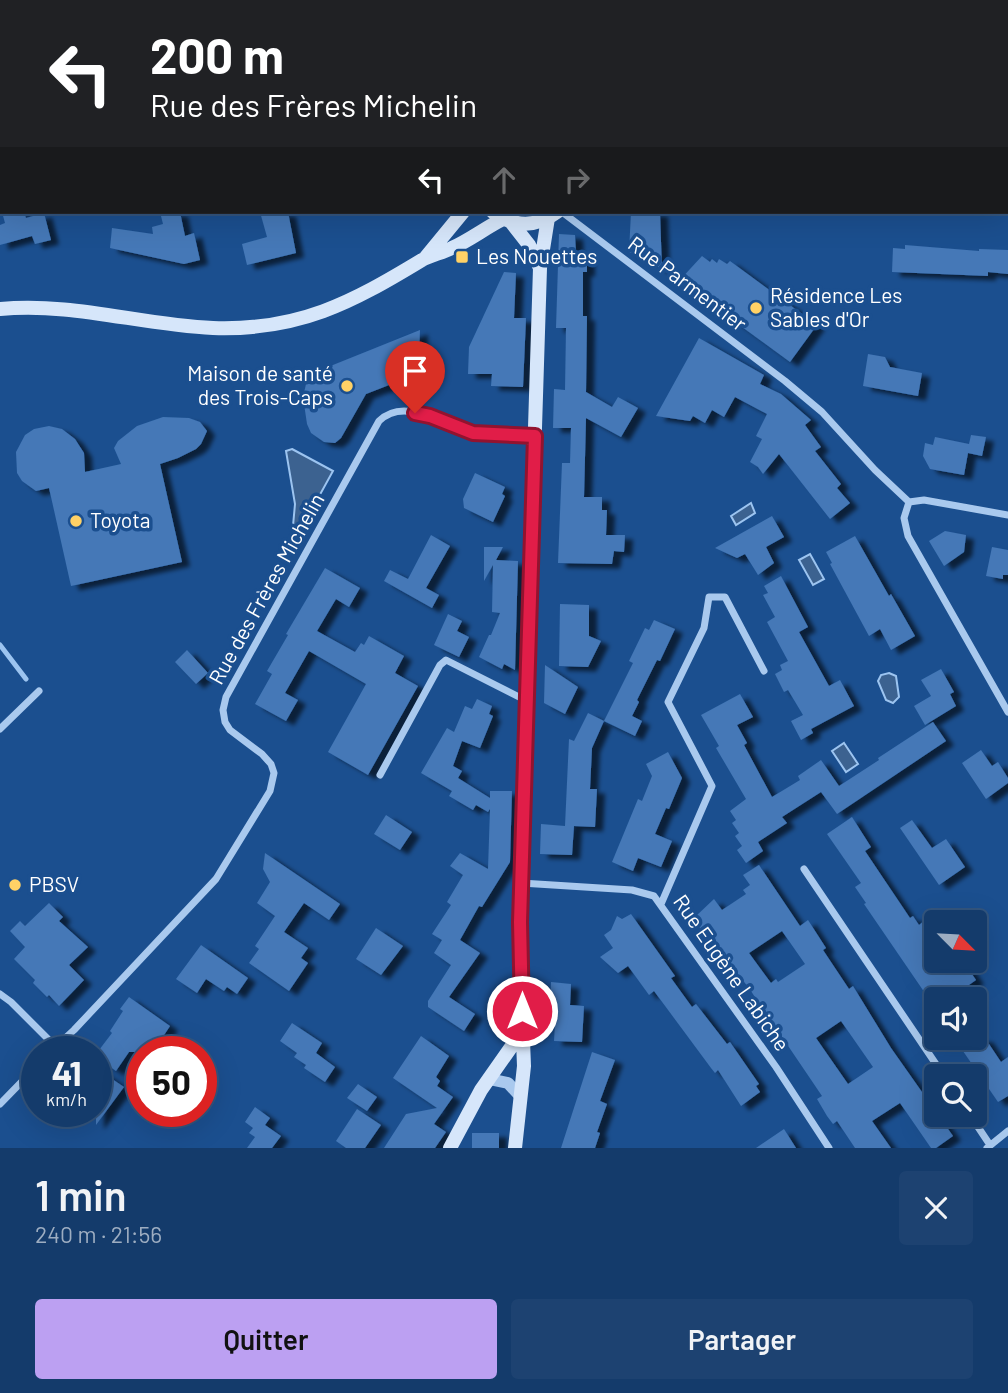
<!DOCTYPE html>
<html lang="fr">
<meta charset="utf-8">
<style>
body{margin:0;font-family:Barlow,sans-serif;background:#1d4271;color:#f1f3f6;height:100vh;display:flex;flex-direction:column;font-size:26px;white-space:nowrap}
*{box-sizing:border-box;margin:0}
p{font-size:23px;color:#9dadc1}
.icon{flex:none;width:38px;height:38px;fill:none;stroke:currentColor;stroke-width:2;stroke-linecap:round;stroke-linejoin:round}
.map{position:relative;height:1148px;overflow:hidden}
.details{display:flex;flex-direction:column;background:#143b6b;flex:1}
.details>*{flex:none}
.hud{position:absolute;left:0px;top:0px;width:1008px;height:214px;box-shadow:0 7px 28px #0002,0 0 0 2px #33557e;background:#202124;color:#fff;overflow:hidden}
.needle{width:46px;rotate:114deg}
.fabs{position:absolute;left:924px;top:910px;display:grid;gap:14px}
.fabs a{display:grid;place-items:center;width:63px;height:63px;border-radius:7px;background:#143b6b;box-shadow:0 7px 28px #0002,0 0 0 2px #33557e;font-size:35px}
.speed{position:absolute;left:21px;top:1036px;display:flex;gap:14px;font-size:35px;font-weight:700;text-align:center}
.speed>*{display:grid;place-content:center;width:91px;height:91px;border-radius:50%;background:#143b6b;box-shadow:0 7px 28px #0002,0 0 0 2px #33557e;line-height:1}
.speed small{font-size:18px;font-weight:400}
.speed .limit{border:10px solid #d22;background:#fff;color:#111}
.pin{position:absolute;display:grid;place-items:center;width:60px;height:60px;color:#fff;margin:-72px -30px;border-radius:50% 50% 50% 0;rotate:-45deg;box-shadow:0 0 7px #0007}
.pin .icon{rotate:45deg}
.me{position:absolute;width:77px;margin:-38px;rotate:0deg;stroke-linejoin:round;filter:drop-shadow(0 0 5px #0008)}
.turn{display:flex;align-items:center;gap:24px;height:147px;padding:0 35px;font-size:32px}
.turn .icon{width:91px;height:91px;stroke-width:2.5}
.turn b{display:block;font-size:49px;line-height:60px}
.lanes{display:flex;align-items:center;height:66px;padding:0 35px;background:#0003;justify-content:center;gap:35px;direction:ltr}
.lanes .off{opacity:.35}
.round{display:grid;place-items:center;flex:none;width:74px;height:74px;border-radius:7px;background:#1d4271}
.headline{display:flex;align-items:center;justify-content:space-between;height:119px;padding:0 35px}
h1{font-size:42px;font-weight:600;line-height:52px}
.primary-button{display:flex;gap:14px;margin-top:auto;padding:14px 35px}
.primary-button a{flex:1;height:80px;border-radius:7px;background:#bca0f2;color:#111;font-size:28px;font-weight:600;line-height:80px;text-align:center}
.primary-button a+a{background:#1d4271;color:#f1f3f6}
.map>svg:first-child{display:block}
.water{fill:#3c6290;stroke:#9cc4f0;stroke-width:2}
.lines{fill:none;stroke-linecap:round;stroke-linejoin:round}
.stream{stroke:#9cc4f0;stroke-width:5}
.building{fill:#4478b7;fill-rule:evenodd;filter:url(#shadow)}
.minor{stroke:#a9c9ee;stroke-width:7}
.tertiary{stroke:#a9c9ee;stroke-width:12}
.secondary{stroke:#d6e6fa;stroke-width:14}
.route-casing{stroke:#92132f;stroke-width:18}
.route{stroke:#e11d48;stroke-width:12}
.poi-dot{fill:#ffd166;stroke:#1b4f8f;stroke-width:2.5}
.labels{text-anchor:middle;stroke-width:7;stroke-linejoin:round;paint-order:stroke}
.poi-label{font-size:21px;fill:#fff;stroke:#1b4f8f;text-anchor:start}
.street-label{font-size:21px;fill:#fff;stroke:#1b4f8f}
</style>
<div class="map">
<svg width="1008" height="1148" viewBox="0 0 1008 1148">
<defs>
<filter id="shadow"><feDropShadow dx="8" dy="4.5" stdDeviation="2" flood-color="#0009"/></filter>
</defs>
<rect width="100%" height="100%" fill="#1b4f8f"/>
<path class="water" d="M292 449 333 471 301 529 293 526 295 504 286 451Z
M751 503 755 513 736 525 731 516Z
M810 554 824 579 813 585 799 560Z
M889 673 896 676 899 697 893 703 886 700 878 681 881 675Z
M844 743 858 764 846 772 832 751Z"/>
<g class="lines">
<path class="stream" d="M0 645 26 679"/>
</g>
<path class="building" d="M2 212H24L26 218 44 213 51 240 35 244 32 236 0 245V225L5 223Z
M160 212H180L185 236 194 233 200 260 184 264 110 248 112 228 153 234 152 227 163 224Z
M260 212H288L296 253 247 265 242 244 267 237Z
M631 212H660L662 270 646 257 629 252Z
M559 234 575 235 576 254H587V272H583V316H587L586 392 612 407 618 397 638 408 621 437 586 418 584 497H602V510H607L606 535H625L624 552 614 551 612 564 558 563 562 463H570L571 428H553L554 389 565 390 566 328H556Z
M905 245 979 251V249L1008 250V274L988 272V276L892 272 893 248 905 249Z
M702 256 710 262 712 259 717 263 719 259 727 264 730 261 817 325 790 362 679 281Z
M504 272 516 273 514 318H526L523 387 491 386 492 374H468L469 347Z
M420 330 419 354 425 371 366 394 341 438 335 443 324 442 311 433 307 424 303 397 306 384 313 373Z
M699 338 764 375 760 384 781 394 811 420 805 425 821 447 815 451 841 484 837 488 850 503 830 519 779 454 763 474 758 467 750 462 762 439 756 436 767 414 735 397 724 417 712 410 705 423 693 416 690 421 656 416Z
M868 354 885 357 890 367 922 373 918 396 863 386Z
M163 417 189 418 200 422 207 431 201 444 196 449 178 458 160 464 182 562 71 586 49 488 36 491 22 481 17 473 16 452 25 435 34 429 49 426 62 429 75 439 84 453 85 472 121 464 114 448 118 441 137 426Z
M971 435 986 437 982 456 968 453 964 475 930 469 923 456 925 443 933 445 935 437 969 444Z
M475 473 505 487 502 494 505 496 493 522 464 508 463 499Z
M772 516 784 537 766 547 774 563 758 575 745 554 737 558 715 548Z
M945 531 966 535 964 552 944 566 929 541Z
M431 535 450 546 426 588 439 595 432 608 384 581 390 570 408 579Z
M855 536 889 596 891 594 915 636 891 650 880 629 869 636 830 564 832 563 826 552Z
M484 547H503L496 560 518 561 515 670 504 664 502 669 479 657 489 635H491L500 613 492 612 493 565 484 581Z
M992 547 1008 550V575H1003V579L986 576Z
M325 568 360 588 349 607 336 599 317 631 355 652 361 643 364 645 369 636 404 656 395 673 418 686 368 775 328 752 366 684 309 651 285 693 298 700 286 721 255 704 272 674 267 671 288 635 286 634Z
M781 576 808 627 799 632 829 686 840 680 854 706 811 729 813 733 801 740 791 721 803 715 788 690 784 692 775 674 782 670 780 665 788 661 767 622 775 617 763 595 768 593 764 586Z
M560 604 589 605V636L601 641 588 667 559 666Z
M448 614 462 621 457 631 469 637 459 657 434 645Z
M654 620 675 629 660 661 657 660 637 700 639 702 632 716 642 721 635 736 604 721 633 663 629 661 645 628 649 630Z
M187 650 208 673 196 684 175 662Z
M545 665 578 687 565 714 544 703Z
M941 669 954 692 950 694 956 706 925 725 914 706 931 696 921 680Z
M740 694 753 717 737 725 747 743 744 745 772 797 800 780 798 776 821 760 839 786 879 760 878 758 933 722 946 741 837 814 821 792 782 817 787 823 758 842 763 851 746 863 737 850 742 846 735 836 739 833 732 823 736 820 730 811 746 799 716 748 719 746 701 715Z
M477 699 492 706 489 714 493 716 480 748 462 741 453 766 462 771 458 778 490 798V791H512L510 862 482 907 479 906 460 940 480 953 449 997 475 1014 464 1031 428 1007V1001L451 965 434 953 442 940 432 934 451 905 447 902 463 875 450 866 460 853 488 869 490 809 488 812 476 805 473 810 449 796 452 791 421 773 447 728 454 732 465 706 472 709Z
M588 713 604 721 592 748 590 789H597L595 827 574 826 572 855 540 854 541 824 565 826 569 739 574 741Z
M981 750 992 766 998 762 1008 778V783L986 799 962 763Z
M668 752 682 778 669 809 666 808 655 834 672 841 661 867 638 858 633 871 612 862 638 799 642 801 652 776 646 764Z
M386 815 412 832 400 850 374 834Z
M852 817 871 847 865 851 910 918 913 916 919 925 924 921 936 939V942L929 948 936 961 945 972 963 961 976 980 959 992 960 994 953 999H929L864 904 866 903 855 887 861 883 827 834Z
M912 820 932 848 946 839 965 867 939 885 900 828Z
M265 853 340 904 329 920 304 903 284 932 308 948 301 958 308 963 289 991 249 963 259 949 255 946 275 916 257 903 270 882 263 869Z
M759 865 800 926 808 920 826 948 823 950 849 989 853 986 891 1048 953 1136 936 1148H931L900 1103 872 1121 891 1148H855L837 1121 833 1124 827 1116 817 1099 822 1096 778 1031 775 1033 763 1017 766 1014 749 988 699 927 701 925 695 917 714 899 722 910 746 894 743 890 750 885 743 875ZM782 931 805 964 778 982 776 979 771 983 749 953ZM841 1021 873 1067 848 1084 816 1038Z
M49 903 63 917 59 921 88 947 69 965 84 980 59 1006 49 995 47 997 33 983 35 980 14 959 25 947 10 931 20 921 25 926Z
M631 914 675 976 671 978 692 1007 696 1004 727 1044 730 1042 759 1084 756 1086 760 1092 741 1106 718 1070 715 1073 711 1068 654 991 649 995 628 966 618 973 600 957 613 948 604 935 611 930 617 916 622 919Z
M376 928 403 946 381 975 356 959Z
M201 945 248 978 237 994 227 987 224 991 206 979 197 993 176 979Z
M551 982 571 984 570 1005 584 1006 582 1042 554 1041 556 1005H550Z
M129 997 170 1026 153 1052H129L116 1071 96 1057V1054L112 1033 110 1031 123 1011 120 1009Z
M292 1023 322 1043 316 1053 335 1067 325 1082 304 1068 306 1065 294 1057 297 1053 280 1041Z
M421 1036 449 1056 436 1077 440 1081 437 1086 453 1097 434 1124 446 1132 435 1148H384L406 1114 437 1108 393 1078Z
M954 1038H985L1001 1062 1008 1057V1096L998 1102Z
M592 1052 615 1060 600 1101 607 1104 597 1132 600 1133 595 1148H561Z
M96 1068 124 1087 96 1125Z
M358 1084 377 1097 367 1111 347 1098Z
M255 1107 270 1118 265 1125 281 1136 272 1148H247L255 1137 249 1133 253 1128 245 1122Z
M357 1109 381 1125 365 1148H346L336 1141Z
M784 1129 796 1148H756Z
M472 1133H499V1148H472Z"/>
<g class="lines">
<path class="minor" d="M188 2 189 0
M1006 129 1008 112
M1006 208 1008 210
M562 212 785 381 822 412 875 470 909 502
M909 502 904 518 908 536 1008 712
M909 502 924 500 1008 515
M0 729 39 691
M380 775 440 665 446 660 525 700
M804 869 944 1076
M521 883 632 890 654 896 776 1067 829 1148
M661 904 712 786 668 702 704 628 709 597H725L764 671
M0 994 11 1002 55 1046
M50 1052 74 1030 216 879 270 791 274 773 271 764 262 754 230 730 225 722 223 710 226 697 379 421C406 395 444 427 473 433 492 437 514 435 534 436
M0 1104 37 1066
M970 1115 990 1145
M987 1148 1008 1131"/>
<path class="tertiary" d="M254 0 256 2
M489 1079 508 1083 521 1097"/>
<path class="secondary" d="M547 2V0
M905 2 909 0
M493 212C514 227 536 228 557 212
M511 222 529 245 540 268
M426 257 463 212
M0 309C72 302 141 325 213 328 299 331 351 303 422 260 431 255 442 253 452 248 470 240 485 228 503 219
M450 1148 481 1090 521 1033
M515 1148 524 1066 519 938 540 268 548 218"/>
</g>
<g class="lines">
<g class="route-casing">
<path id="route" d="M415 413 430 416 473 433 535 436 520 922 522 1011"/>
</g>
<use href="#route" class="route"/>
</g>
<g class="poi-dot">
<rect x="455" y="250" width="14" height="14" rx="3.5"/>
<circle cx="756" cy="308" r="7"/>
<circle cx="347" cy="386" r="7"/>
<circle cx="76" cy="521" r="7"/>
<circle cx="15" cy="885" r="7"/>
</g>
<g class="labels">
<g class="poi-label">
<text x="476" y="264">Les Nouettes</text>
<text x="770" y="303">Résidence Les<tspan x="770" dy="24">Sables d'Or</tspan></text>
<text x="333" y="381" text-anchor="end">Maison de santé<tspan x="333" dy="24">des Trois-Caps</tspan></text>
<text x="90" y="528">Toyota</text>
<text x="29" y="892">PBSV</text>
</g>
<g class="street-label">
<text transform="translate(687 284) rotate(37)" y="7">Rue Parmentier</text>
<text transform="translate(267 589) rotate(-61)" y="7">Rue des Frères Michelin</text>
<text transform="translate(731 973) rotate(55)" y="7">Rue Eugène Labiche</text>
</g>
</g>
</svg>
<div class="fabs">
<a><svg class="needle" viewBox="-14 -14 28 28"><path d="M0-13l5 13h-10z" fill="#e53935"/><path d="M0 13l5-13h-10z" fill="#9dadc1"/></svg></a>
<a><svg class="icon" aria-label="sound" viewBox="0 0 24 24"><path d="M4 9h4l5-4v14l-5-4H4zM17 9q2 3 0 6"/></svg></a>
<a><svg class="icon" aria-label="search" viewBox="0 0 24 24"><circle cx="10" cy="10" r="6"/><path d="M15 15l6 6"/></svg></a>
</div>
<div class="speed"><div>41<small>km/h</small></div><div class="limit">50</div></div>
<div class="pin" style="left:415px;top:413px;background:#d93025"><svg class="icon" aria-label="arrive" viewBox="0 0 24 24"><path d="M6 21V4h12l-3 4 3 4H6"/></svg></div>
<svg class="me" style="left:522px;top:1011px" viewBox="-20 -20 40 40"><circle r="17" fill="#e11d48" stroke="#fff" stroke-width="3"/><path d="M0-11L8 9 0 5-8 9z" fill="#fff"/></svg>
<div class="hud">
<div class="turn"><svg class="icon" aria-label="left" viewBox="0 0 24 24"><path d="M17 20v-9H6M10 6l-5 5 5 5"/></svg><div><b>200 m</b>Rue des Frères Michelin</div></div>
<div class="lanes"><svg class="icon" aria-label="left" viewBox="0 0 24 24"><path d="M17 20v-9H6M10 6l-5 5 5 5"/></svg><svg class="icon off" aria-label="ahead" viewBox="0 0 24 24"><path d="M12 20V5M6 11l6-6 6 6"/></svg><svg class="icon off" aria-label="right" viewBox="0 0 24 24"><path d="M7 20v-9h11M14 6l5 5-5 5"/></svg></div>
</div>
</div>
<section class="details">
<div class="headline"><div><h1>1 min</h1><p>240 m · 21:56</p></div><a class="round"><svg class="icon" aria-label="close" viewBox="0 0 24 24"><path d="M6 6l12 12M18 6L6 18"/></svg></a></div>
<div class="primary-button"><a>Quitter</a><a>Partager</a></div>
</section>
